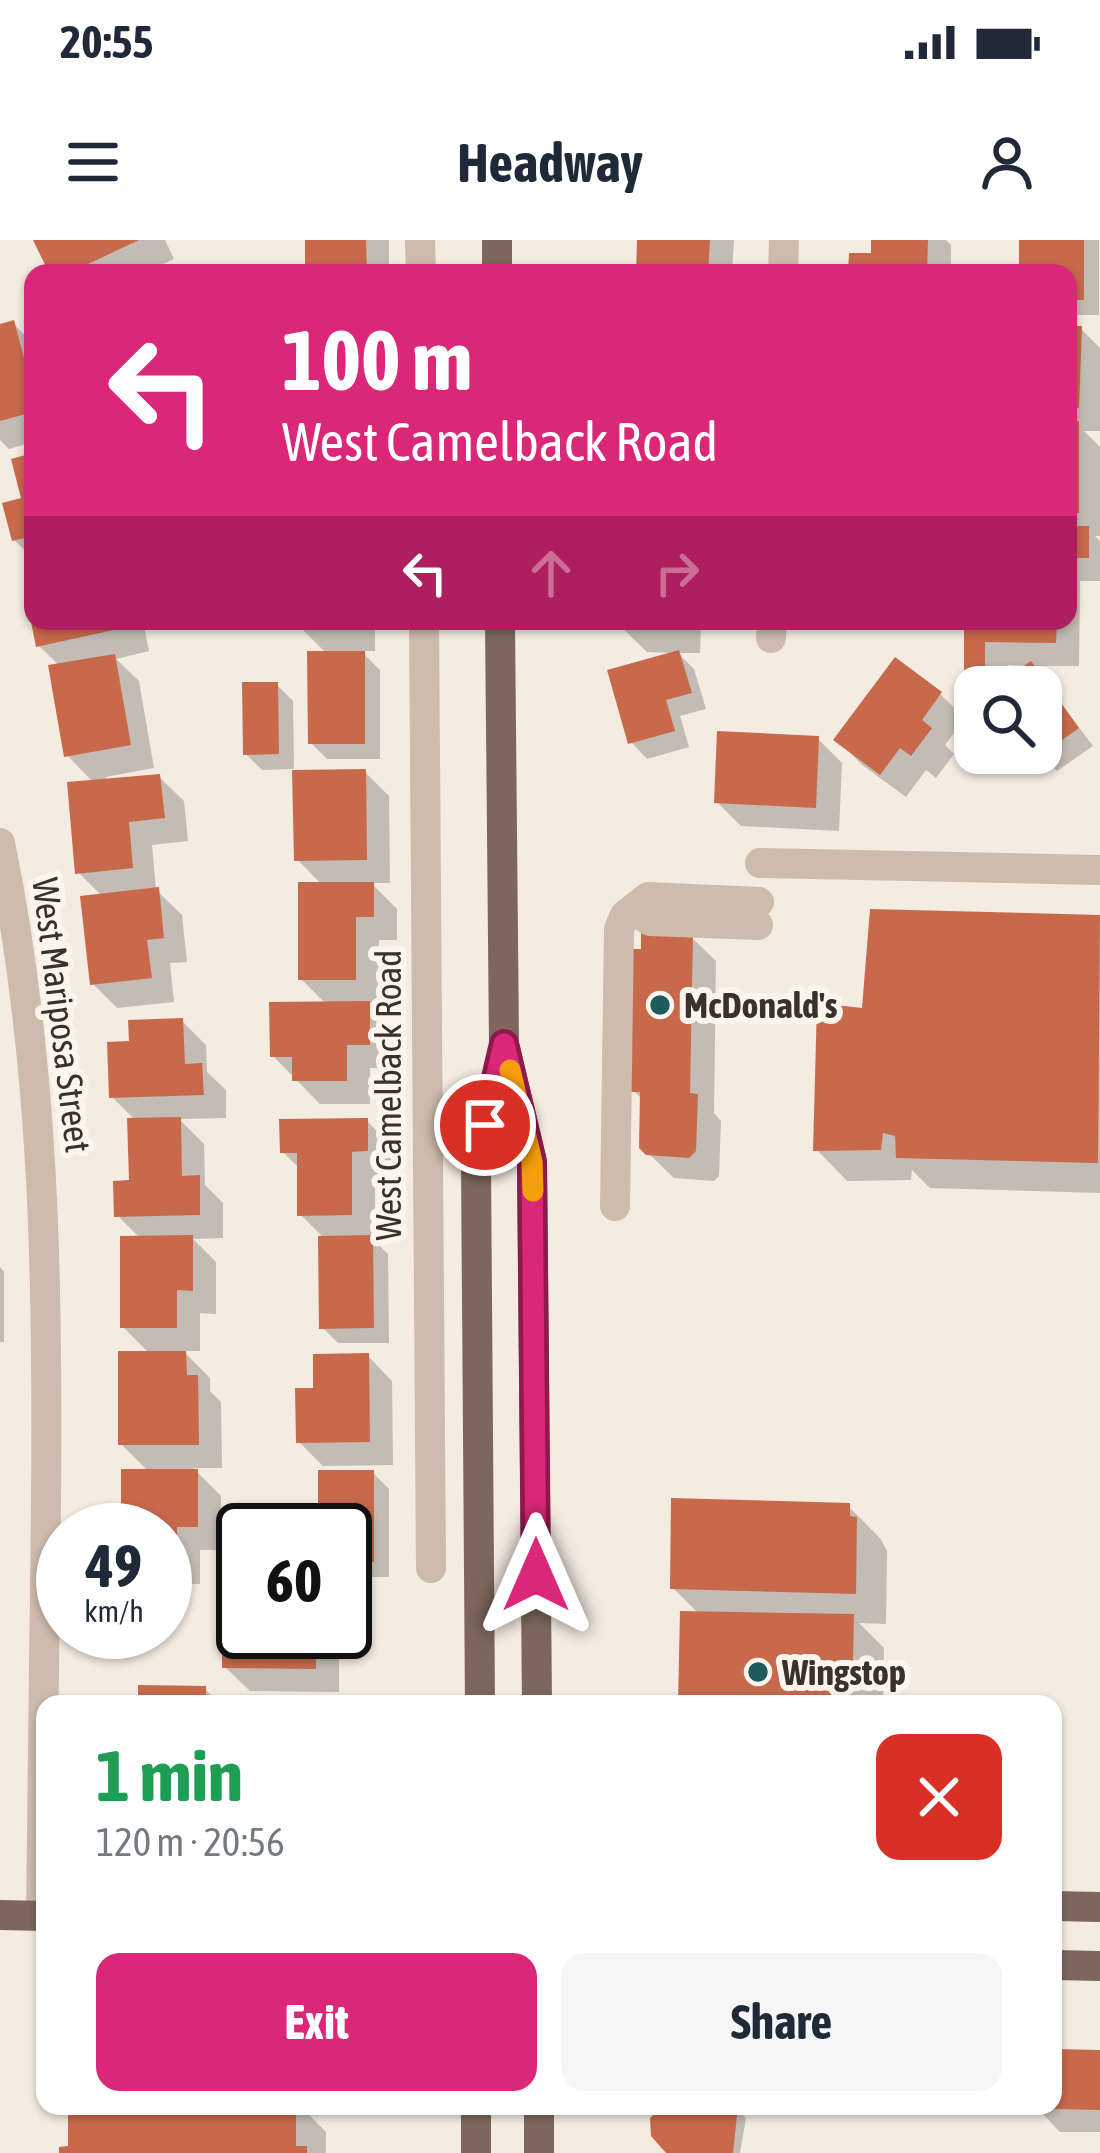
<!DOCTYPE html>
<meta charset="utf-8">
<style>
body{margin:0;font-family:"Asap Condensed",sans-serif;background:#f6f6f7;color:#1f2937;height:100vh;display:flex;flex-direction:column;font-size:45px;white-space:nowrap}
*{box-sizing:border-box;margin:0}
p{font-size:39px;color:#747a83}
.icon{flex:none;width:66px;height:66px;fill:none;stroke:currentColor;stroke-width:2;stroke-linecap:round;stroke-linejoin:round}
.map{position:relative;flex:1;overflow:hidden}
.drawer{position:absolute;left:36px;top:1455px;width:1026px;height:420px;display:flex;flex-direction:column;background:#fff;border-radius:24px;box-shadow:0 3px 9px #0004}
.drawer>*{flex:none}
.guide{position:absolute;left:24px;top:24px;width:1053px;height:366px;border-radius:24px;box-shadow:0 3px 9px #0004;background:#db2777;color:#fff;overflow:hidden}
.fabs{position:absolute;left:954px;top:426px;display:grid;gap:24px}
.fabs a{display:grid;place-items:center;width:108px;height:108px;border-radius:24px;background:#fff;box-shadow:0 3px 9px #0004;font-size:60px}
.speed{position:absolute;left:36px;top:1263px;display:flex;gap:24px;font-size:60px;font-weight:700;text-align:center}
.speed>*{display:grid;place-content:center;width:156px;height:156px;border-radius:50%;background:#fff;box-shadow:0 3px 9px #0004;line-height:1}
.speed small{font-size:30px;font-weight:400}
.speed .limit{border:6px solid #111;border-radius:18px;background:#fff;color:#111}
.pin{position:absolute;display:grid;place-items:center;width:102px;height:102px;color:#fff;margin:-51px;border:6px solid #fff;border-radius:50%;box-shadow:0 3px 12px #0007}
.me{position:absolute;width:132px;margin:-66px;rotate:0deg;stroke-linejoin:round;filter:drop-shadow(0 0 9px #0008)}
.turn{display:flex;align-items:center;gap:42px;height:252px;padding:0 60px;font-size:54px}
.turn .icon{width:156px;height:156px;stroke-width:2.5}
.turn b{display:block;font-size:84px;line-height:102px}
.lanes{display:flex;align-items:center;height:114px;padding:0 60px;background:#0003;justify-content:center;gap:60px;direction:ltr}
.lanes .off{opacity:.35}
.round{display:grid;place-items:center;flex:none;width:126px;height:126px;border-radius:24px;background:#f6f6f7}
.headline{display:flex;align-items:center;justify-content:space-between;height:204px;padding:0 60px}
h1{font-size:72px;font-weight:700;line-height:90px;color:#1e9e55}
.action{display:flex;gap:24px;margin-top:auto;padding:24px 60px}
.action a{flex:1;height:138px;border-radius:24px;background:#db2777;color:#fff;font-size:48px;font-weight:700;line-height:138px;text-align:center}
.action a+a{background:#f6f6f7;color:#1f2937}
.status{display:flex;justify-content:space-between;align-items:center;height:84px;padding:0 60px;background:#fff;direction:ltr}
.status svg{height:33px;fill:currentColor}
header{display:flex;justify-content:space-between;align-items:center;height:156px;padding:0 60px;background:#fff;font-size:54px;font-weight:700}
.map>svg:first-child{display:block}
.shadow{fill:#0003;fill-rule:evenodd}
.building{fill:#c8694b}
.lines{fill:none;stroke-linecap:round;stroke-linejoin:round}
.minor{stroke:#cdbbac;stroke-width:30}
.major{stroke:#7d675c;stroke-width:30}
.route-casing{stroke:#8e194d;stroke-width:30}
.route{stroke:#db2777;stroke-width:21}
.slow{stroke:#f59e0b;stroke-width:21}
.poi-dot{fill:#1f5a5e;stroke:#fbf5ee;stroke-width:4.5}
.labels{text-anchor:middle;stroke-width:12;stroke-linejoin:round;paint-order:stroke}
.poi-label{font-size:36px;font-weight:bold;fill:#3b302b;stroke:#fbf5ee;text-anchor:start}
.street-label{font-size:36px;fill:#3b302b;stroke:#fbf5ee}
</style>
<div class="status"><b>20:55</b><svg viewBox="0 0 49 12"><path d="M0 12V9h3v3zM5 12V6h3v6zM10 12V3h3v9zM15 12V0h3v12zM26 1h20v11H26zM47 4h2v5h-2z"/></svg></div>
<header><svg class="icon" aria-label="menu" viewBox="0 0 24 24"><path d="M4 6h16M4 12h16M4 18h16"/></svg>Headway<svg class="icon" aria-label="person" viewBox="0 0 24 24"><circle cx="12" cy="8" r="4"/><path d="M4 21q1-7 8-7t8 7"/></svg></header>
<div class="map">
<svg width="1100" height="1913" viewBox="0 0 1100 1913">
<rect width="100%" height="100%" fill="#f4ebe1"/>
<path class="shadow" d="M37 0H165L174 19 144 33H52Z
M308 0H389V33H308Z
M640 0H734L732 33H639Z
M874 0H946L951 5V33H851L874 16Z
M1022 0H1099V75H1068V33H1022Z
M13 83 33 104V202L9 209 0 200V87Z
M1068 89H1081L1100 108V191H1084L1100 207V296H1095L1100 301V341H1080L1079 426H1032L1093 506 1057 531 1040 513 1041 447 975 449 967 441V381H1068ZM1008 425 1029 426 1008 440Z
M33 216V318L14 300Z
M48 381H143L149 411 116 419 139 441 154 528 106 537 107 542 159 537 184 561 188 601 152 605 156 650 182 675 187 722 170 723 174 762 117 768 93 744 102 656 78 632 94 543 67 515 60 426 39 406Z
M300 381H375V411H361L380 430V519H327L311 503 327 414 300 387Z
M622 381H701L700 413H678L694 429 706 469 680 476 689 507 647 519 631 502 674 413 647 412 622 388Z
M901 381H950V385H905Z
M896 421 940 454 965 478 945 505 954 514 936 538 926 530 906 557 861 524 837 499Z
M277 445 293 461 294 529 262 530 246 514Z
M818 499 842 523 839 591 741 586 717 562Z
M365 532 389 556 390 643H371L397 669V700H379V763H368L394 789 393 828H370V864H320L273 816 327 765 301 739 322 645 297 619Z
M873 672 1100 678V953L930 948 912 930 911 940 847 941 816 909 865 771Z
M691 697 716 721 714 873 721 881 719 936 714 941 674 938 642 907 643 860 634 851Z
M182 781 206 805 207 832 226 850V878L179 879 204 904 205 945 223 963V998L193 999 216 1022V1074L200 1073V1111H183L210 1138V1151L221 1162 222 1228H193L221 1256V1310H200V1344H165V1290H124L149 1232 121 1204 150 1114 123 1087 140 998 117 975 132 943 136 881 112 857 132 803Z
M367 881 391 905V935H375V1001L388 1014 389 1103H338L322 1087 321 995 300 974V929L283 912Z
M0 1027 4 1032V1102H0Z
M368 1116 392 1141 393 1225 323 1226 299 1202 316 1151Z
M373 1233 389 1249V1337H345V1290H321Z
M848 1266 880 1298 887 1311 886 1384 859 1383 884 1408 883 1464H681L699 1374 673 1348Z
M243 1355V1392H339V1452L250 1451 225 1427Z
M205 1449 220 1464H141Z
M1053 1812 1100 1813V1892H1060L1036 1867 1053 1866Z
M71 1866H300L326 1892V1913H62L71 1909Z
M666 1866H734L746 1878 740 1913H670Z"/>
<path class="building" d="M33 0H139L69 33H49Z
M305 0H366L367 33H305Z
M637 0H710L708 33H636Z
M871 0H928L927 33H848L849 13H871Z
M1019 0H1084V60H1068V33H1019Z
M14 80 24 118 33 116V172L0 181V84Z
M1068 86H1082L1079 168H1068Z
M1068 181H1079V273H1068Z
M33 213V296L12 301 2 263 21 258 11 219Z
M1068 286H1089V318H1068Z
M35 381H125L127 387 36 407 31 382Z
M297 381H352V388H297Z
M620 381H677V390L619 389Z
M964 381H1057L1056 403 985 402V442H964Z
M679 410 692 453 666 460 675 491 628 504 607 430Z
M307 411H365V504H308Z
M115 414 131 505 64 517 48 425Z
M895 417 942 452 922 480 932 488 911 516 900 508 880 535 833 500Z
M1031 421 1079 488 1041 515V447H993Z
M242 442H278L279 514 243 515Z
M717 491 819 496 816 568 714 563Z
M366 529 367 620 294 621 292 530Z
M160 534 165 578 129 582 133 628 75 634 67 542Z
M298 642H374V677H356V740H298Z
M159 647 164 698 147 700 152 738 90 745 80 656Z
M870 669 1100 675 1098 923 896 918 895 896 883 893 881 910 813 911 817 763 862 768Z
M641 693 693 694 690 853 698 854 696 911 689 918 646 915 639 908 640 852H631L630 709H641Z
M370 761V805H347V841H292V817H270L269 762Z
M183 778 185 824 202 823 204 855 109 858 107 802 129 801 128 780Z
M181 877 182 936 200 935V975L114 977 113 941 129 940 127 878Z
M368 878V911L352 912V975L297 976V913H280L279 879Z
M193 995V1051L177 1050V1088H120V996Z
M373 995 374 1088 319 1089 318 996Z
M118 1111H186L187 1135H198L199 1205H118Z
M369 1113 370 1202 296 1203 295 1148H313V1114Z
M121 1229H198V1287H177V1321H165V1290H121Z
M318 1230H374V1322H345V1290H318Z
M671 1258 850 1263V1276L857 1277 856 1354 670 1349Z
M222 1352H243V1392H316V1429L222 1428Z
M680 1371 854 1374 852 1464H678Z
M138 1445 206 1446V1464H138Z
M1053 1809 1100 1810V1870L1053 1869Z
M68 1866H296V1906H307V1913H59V1907L68 1906Z
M662 1866H738L733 1913H666L651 1896 650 1878Z"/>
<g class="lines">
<path class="minor" d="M420 0 421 33
M783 33 784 0
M424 381 431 1328
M771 398 772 381
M0 603C45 822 48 1043 46 1266 44 1403 43 1539 41 1676
M760 623 1100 630
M634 670 650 681 758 685
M615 966 619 689 625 675 648 657 759 662"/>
<path class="major" d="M497 0V33
M500 381 504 804 532 922 537 1464
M480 1464 476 925 503 810
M1053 1666 1100 1667
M0 1675 45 1676
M1053 1725 1100 1726
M476 1913V1866
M539 1913V1866"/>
</g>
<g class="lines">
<g class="route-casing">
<path id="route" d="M485 885 504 804 532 922 536 1335"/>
</g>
<use href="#route" class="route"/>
<path class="slow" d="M510 830 532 922 533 951"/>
</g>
<g class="poi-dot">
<circle cx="660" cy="765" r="12"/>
<circle cx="758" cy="1432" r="12"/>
</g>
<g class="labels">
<g class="poi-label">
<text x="684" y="778">McDonald's</text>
<text x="782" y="1445">Wingstop</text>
</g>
<g class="street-label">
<text transform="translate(62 775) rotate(83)" y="13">West Mariposa Street</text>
<text transform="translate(388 855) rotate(-90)" y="13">West Camelback Road</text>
</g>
</g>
</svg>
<div class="fabs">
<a><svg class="icon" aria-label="search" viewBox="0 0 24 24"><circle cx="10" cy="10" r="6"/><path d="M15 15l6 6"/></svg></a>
</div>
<div class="speed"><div>49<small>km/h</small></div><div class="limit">60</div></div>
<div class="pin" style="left:485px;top:885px;background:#d93025"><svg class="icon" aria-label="arrive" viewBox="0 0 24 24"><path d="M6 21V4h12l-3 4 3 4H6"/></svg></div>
<svg class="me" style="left:536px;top:1335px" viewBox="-20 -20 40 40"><path d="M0-17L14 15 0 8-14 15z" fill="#db2777" stroke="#fff" stroke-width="4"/></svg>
<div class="guide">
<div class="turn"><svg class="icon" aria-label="left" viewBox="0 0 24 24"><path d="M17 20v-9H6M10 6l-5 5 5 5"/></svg><div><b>100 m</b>West Camelback Road</div></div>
<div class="lanes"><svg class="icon" aria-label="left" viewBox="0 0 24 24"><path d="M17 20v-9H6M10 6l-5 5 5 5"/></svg><svg class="icon off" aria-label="ahead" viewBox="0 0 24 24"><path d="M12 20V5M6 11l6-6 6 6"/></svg><svg class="icon off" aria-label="right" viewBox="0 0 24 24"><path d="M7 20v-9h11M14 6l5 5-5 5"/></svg></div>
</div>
<section class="drawer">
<div class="headline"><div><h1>1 min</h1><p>120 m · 20:56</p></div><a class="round" style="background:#d93025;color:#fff"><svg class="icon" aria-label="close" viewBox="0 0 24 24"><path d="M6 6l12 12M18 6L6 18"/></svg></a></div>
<div class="action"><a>Exit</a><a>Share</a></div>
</section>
</div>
